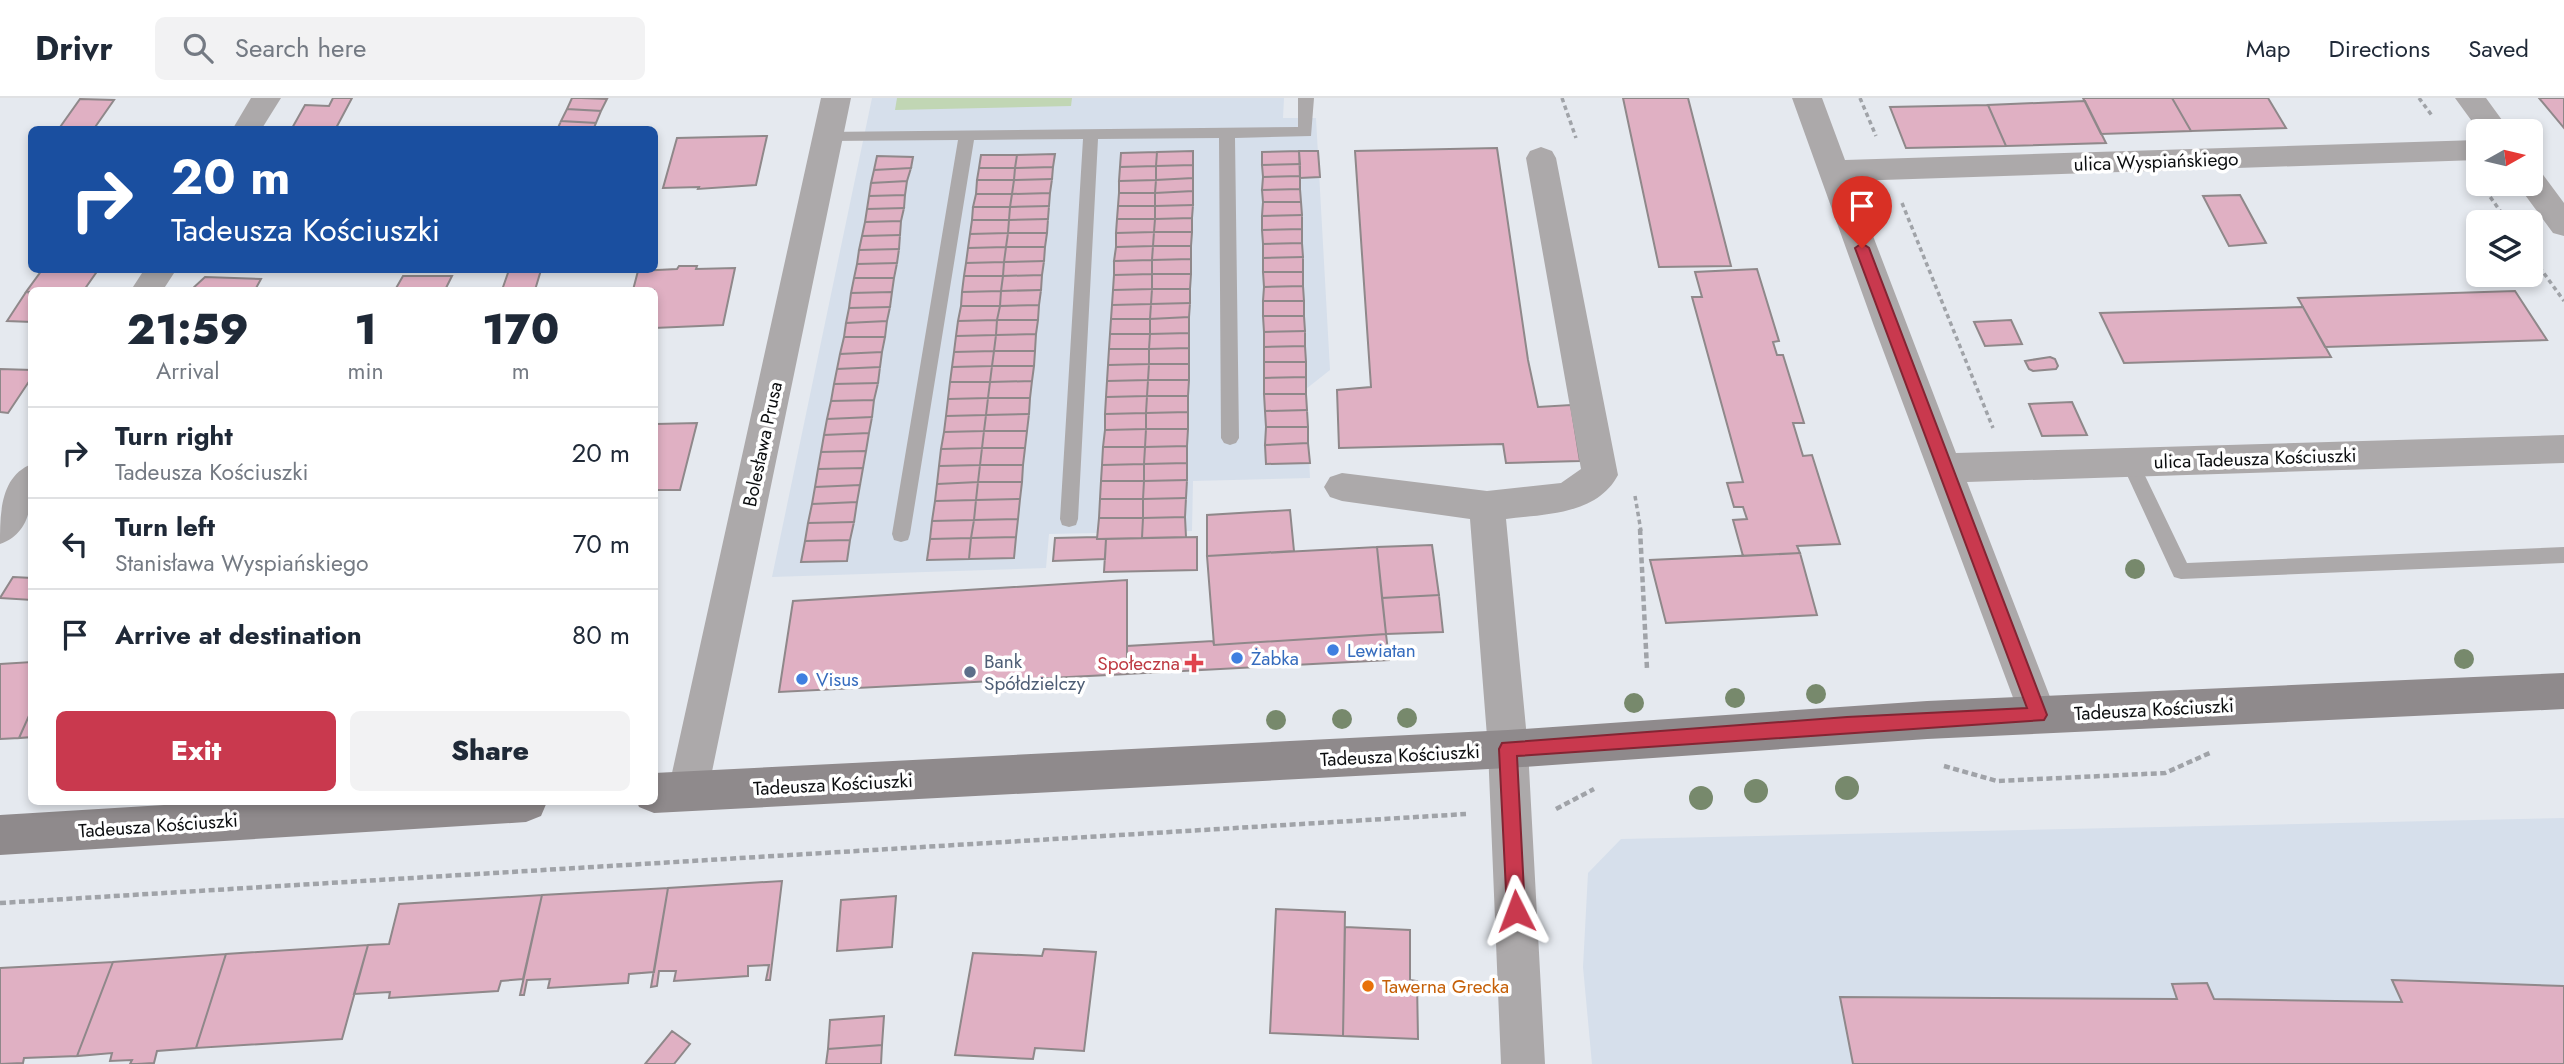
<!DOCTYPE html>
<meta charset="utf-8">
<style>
body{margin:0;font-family:Jost,sans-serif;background:#f2f2f3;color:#1f2937;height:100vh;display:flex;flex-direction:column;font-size:26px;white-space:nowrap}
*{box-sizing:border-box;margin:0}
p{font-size:23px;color:#747a83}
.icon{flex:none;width:38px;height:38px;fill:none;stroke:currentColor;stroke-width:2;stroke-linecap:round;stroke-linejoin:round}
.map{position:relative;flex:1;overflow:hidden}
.sheet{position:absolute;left:28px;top:189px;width:630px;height:518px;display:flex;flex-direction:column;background:#fff;border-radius:10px;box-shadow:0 4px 10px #0003}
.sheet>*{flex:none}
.banner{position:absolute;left:28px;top:28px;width:630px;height:147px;border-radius:10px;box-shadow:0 4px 10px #0003;background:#1a4fa0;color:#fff;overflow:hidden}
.needle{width:46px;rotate:82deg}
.buttons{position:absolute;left:2466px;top:21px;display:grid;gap:14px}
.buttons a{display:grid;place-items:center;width:77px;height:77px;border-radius:10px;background:#fff;box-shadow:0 4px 10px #0003;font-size:35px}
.pin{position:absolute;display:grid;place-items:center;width:60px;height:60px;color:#fff;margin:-72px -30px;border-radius:50% 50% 50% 0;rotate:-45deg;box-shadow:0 0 7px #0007}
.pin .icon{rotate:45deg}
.me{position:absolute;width:77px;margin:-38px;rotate:357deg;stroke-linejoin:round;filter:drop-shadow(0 0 5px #0008)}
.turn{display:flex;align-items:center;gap:24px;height:147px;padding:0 28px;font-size:32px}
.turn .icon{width:91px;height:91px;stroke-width:2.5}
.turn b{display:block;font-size:49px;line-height:60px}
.eta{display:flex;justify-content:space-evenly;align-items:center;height:119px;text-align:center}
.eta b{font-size:42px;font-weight:800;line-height:49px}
.button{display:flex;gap:14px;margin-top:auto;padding:14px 28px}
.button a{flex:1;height:80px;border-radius:10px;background:#c9394e;color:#fff;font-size:28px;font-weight:800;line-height:80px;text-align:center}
.button a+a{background:#f2f2f3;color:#1f2937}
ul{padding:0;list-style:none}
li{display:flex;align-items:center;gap:21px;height:91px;padding:0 28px;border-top:2px solid #e0e1e3}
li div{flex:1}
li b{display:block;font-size:26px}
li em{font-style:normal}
header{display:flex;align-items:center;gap:42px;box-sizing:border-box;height:98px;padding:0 35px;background:#fff;border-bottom:2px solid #e0e1e3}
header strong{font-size:33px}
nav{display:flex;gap:38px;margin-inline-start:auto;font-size:24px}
.search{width:490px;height:63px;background:#f2f2f3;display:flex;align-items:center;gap:18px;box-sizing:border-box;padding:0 24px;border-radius:10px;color:#747a83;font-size:26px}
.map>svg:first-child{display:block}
.built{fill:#d6dfeb}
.green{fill:#c1d6b4}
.building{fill:#e0b0c3;stroke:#8f888a;stroke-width:2}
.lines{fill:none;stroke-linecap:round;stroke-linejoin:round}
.path-far1{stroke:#a0a3a8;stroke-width:3.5;stroke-dasharray:4.5 3.5;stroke-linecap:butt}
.path{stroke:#a0a3a8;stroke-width:4.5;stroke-dasharray:6 3.5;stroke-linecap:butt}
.lane{fill:#aca9aa;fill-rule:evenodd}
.street{fill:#aca9aa;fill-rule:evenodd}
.secondary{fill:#8f8a8c;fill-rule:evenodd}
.tree{fill:#77896c}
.route{fill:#c9394e;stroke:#832533;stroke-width:2}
.shop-dot{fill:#3f7fe0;stroke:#fff;stroke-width:2.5}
.health-dot{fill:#e0444e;stroke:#fff;stroke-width:2.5}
.service-dot{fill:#5c6f8a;stroke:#fff;stroke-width:2.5}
.food-dot{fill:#e8710a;stroke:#fff;stroke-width:2.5}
.labels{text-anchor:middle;stroke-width:7;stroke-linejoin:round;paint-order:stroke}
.street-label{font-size:19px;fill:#0b0d0f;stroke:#fff}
.shop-label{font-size:19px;fill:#366cbe;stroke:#fff;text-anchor:start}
.service-label{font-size:19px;fill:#4e5e75;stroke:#fff;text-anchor:start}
.health-label{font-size:19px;fill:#be3a42;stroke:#fff;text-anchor:end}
.food-label{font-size:19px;fill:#c56008;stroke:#fff;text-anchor:start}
</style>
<header>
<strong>Drivr</strong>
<div class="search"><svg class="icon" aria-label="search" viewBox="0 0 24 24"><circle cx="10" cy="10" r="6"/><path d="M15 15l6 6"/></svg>Search here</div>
<nav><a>Map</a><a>Directions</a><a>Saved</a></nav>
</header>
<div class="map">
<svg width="2564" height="966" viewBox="0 0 2564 966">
<rect width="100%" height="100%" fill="#e5e9ef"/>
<path class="built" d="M872 0H1284L1283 20H1316L1330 272 1306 291 1310 380 1193 383 1192 433 1049 436 1046 470 772 479Z
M2564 720V966H1592L1583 869 1588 775 1621 741Z"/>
<path class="green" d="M897 0H1072L1071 8 895 12Z"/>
<path class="building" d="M333 0H352L335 32H291L305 7 329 8Z
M572 0H581L607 1 601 13 567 11Z
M1623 0H1688L1731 168 1659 169Z
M2083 0H2172L2191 33 2101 36Z
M2172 0H2268L2286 30 2191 33Z
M2539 0H2564V30Z
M80 1 114 2 93 32H58Z
M2085 3 2106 45 2006 48 1988 7Z
M1988 7 2006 48 1906 50 1890 9Z
M567 11 601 13 596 25 561 23Z
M561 23 596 25 593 32H557Z
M767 38 756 87 698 91 699 89 663 90 677 40Z
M1497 50 1528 262 1538 309 1571 307 1580 363 1506 365 1503 346 1339 350 1337 292 1371 289 1355 53Z
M1193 53V67L1156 68 1157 54Z
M1299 53 1300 66 1262 67V54Z
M1299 53H1318L1320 79 1300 80Z
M1157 54 1156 68 1120 69 1121 55Z
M1055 56 1053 69 1015 70 1017 57Z
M981 57H1017L1015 70H979Z
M877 58 913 59 911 70 874 72Z
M1300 66V78L1263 79 1262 67Z
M1193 67V80L1156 82V68Z
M1156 68V82L1119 83 1120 69Z
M1053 69 1052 81 1014 82 1015 70Z
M911 70 907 83 871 85 874 72Z
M979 70H1015L1014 82H977Z
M1300 78V91L1262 92 1263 79Z
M1193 80V93L1155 95 1156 82Z
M1052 81 1050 95 1012 96 1014 82Z
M977 82H1014L1012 96H976Z
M1156 82 1155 95H1119V83Z
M907 83 905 97 869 98 871 85Z
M1300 91 1301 104H1263L1262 92Z
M1193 93V107L1155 108V95Z
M1050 95 1049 108 1010 109 1012 96Z
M1119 95H1155V108H1118Z
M976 96H1012L1010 109H973Z
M905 97 904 110 867 111 869 98Z
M2240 97 2266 145 2229 148 2203 98Z
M1263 104H1301L1302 117 1262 118Z
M1193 107 1192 120 1155 121V108Z
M1049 108 1048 121 1009 122 1010 109Z
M1118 108H1155V121H1117Z
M973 109H1010L1009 122H972Z
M904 110 901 123 865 124 867 111Z
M1302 117V131L1262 132V118Z
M1192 120V134H1154L1155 121Z
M1048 121 1047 135H1008L1009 122Z
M1117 121H1155L1154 134 1116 135Z
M972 122H1009L1008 135 970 136Z
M901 123 900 137 862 138 865 124Z
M1302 131V145L1263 146 1262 132Z
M1154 134 1153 148 1116 149V135Z
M1154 134H1192L1191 148H1153Z
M1008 135H1047L1045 149H1006Z
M1008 135 1006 149 968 150 970 136Z
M900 137 899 151 859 152 862 138Z
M1302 145 1303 159 1263 160V146Z
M1153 148 1152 162 1114 163 1116 149Z
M1153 148H1191V161L1152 162Z
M1006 149H1045L1044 163 1004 164Z
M1006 149 1004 164 966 165 968 150Z
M899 151 897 165 857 166 859 152Z
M1303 159V174H1263V160Z
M1191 161V176H1152V162Z
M1152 162V176L1114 177V163Z
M1044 163 1042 177 1003 178 1004 164Z
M1004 164 1003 178H964L966 165Z
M897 165 894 180H854L857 166Z
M679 168H697L696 171 735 170 723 227 654 230V192H633L638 173 677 171Z
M1757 171 1779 243 1773 244 1777 257H1783L1804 325H1793L1803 358 1812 357 1840 446 1797 448 1800 455 1743 458 1733 422 1747 421 1743 409H1734L1727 385 1743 384 1692 199H1702L1695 174Z
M42 172H98L84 192 26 194Z
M509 172H541L535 192H502Z
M1263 174H1303V188L1264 189Z
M1152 176V191L1113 192 1114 177Z
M1152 176H1191L1190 191H1152Z
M1042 177 1041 192 1001 193 1003 178Z
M403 178H452L445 192H395Z
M964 178H1003L1001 193 962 194Z
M205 179 261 181 255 192H191Z
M854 180H894L892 194 851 195Z
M1303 188 1304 203H1263L1264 189Z
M1152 191 1151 206 1112 207 1113 192Z
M1152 191H1190V205L1151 206Z
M1041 192 1039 207 1000 208 1001 193Z
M1001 193 1000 208H961L962 194Z
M2515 193 2547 242 2325 249 2298 200Z
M26 194 32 195V224L7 223Z
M892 194 890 209 849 210 851 195Z
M1263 203H1304V218H1263Z
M1190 205 1189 219 1150 221 1151 206Z
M1151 206 1150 221H1111L1112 207Z
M1039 207 1038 222H997L1000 208Z
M961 208H1000L997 222 958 223Z
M890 209 887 223 846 225 849 210Z
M2303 209 2331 259 2124 265 2100 215Z
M1263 218H1304L1305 233 1264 234Z
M1189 219V235L1150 236V221Z
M1111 221H1150V236H1110Z
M997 222H1038L1036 236 996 237Z
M997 222 996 237 956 238 958 223Z
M2011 222 2022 246 1985 248 1974 224Z
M887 223 885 239H844L846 225Z
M1305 233V248L1264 249V234Z
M1189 235V250L1149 251 1150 236Z
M1036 236 1035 253H994L996 237Z
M1110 236H1150L1149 251H1109Z
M996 237 994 253 954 254 956 238Z
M844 239H885L882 254 840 256Z
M1305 248 1306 264H1264V249Z
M1189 250V266H1149V251Z
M1109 251H1149V266L1108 267Z
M994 253H1035L1034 268H992Z
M994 253 992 268 952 269 954 254Z
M882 254 880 269 837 271 840 256Z
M2050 259 2055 261 2058 268 2056 271 2033 273 2029 271 2025 263Z
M1264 264H1306V279L1264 280Z
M1149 266 1148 282 1107 283 1108 267Z
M1149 266H1189V282H1148Z
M992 268H1034L1032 283 990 284Z
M992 268 990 284H950L952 269Z
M880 269 878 285 834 286 837 271Z
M0 271 32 272V279L8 315 0 314Z
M1306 279V296H1264V280Z
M1148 282 1147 298 1106 299 1107 283Z
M1148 282H1189L1188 298H1147Z
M1032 283 1030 300H988L990 284Z
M950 284H990L988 300 948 301Z
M878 285 874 302 831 303 834 286Z
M1264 296H1306L1307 312 1265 313Z
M1147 298 1146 315 1105 316 1106 299Z
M1147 298H1188V314L1146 315Z
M988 300H1030L1029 316 986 317Z
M988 300 986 317 946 318 948 301Z
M874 302 872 319 827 321 831 303Z
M2072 304 2087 337 2042 338 2029 306Z
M1307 312 1308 329H1266L1265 313Z
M1188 314V331H1146V315Z
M1146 315V331L1105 332V316Z
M1029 316 1027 333H984L986 317Z
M986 317 984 333 944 334 946 318Z
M872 319 869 335 824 337 827 321Z
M654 323 656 326 697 325 680 392H654Z
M1266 329H1308V345L1265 347Z
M1146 331 1145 349H1103L1105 332Z
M1146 331H1188L1187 348 1145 349Z
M984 333H1027L1025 350H982Z
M984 333 982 350 941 351 944 334Z
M869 335 866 353 821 354 824 337Z
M1308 345 1310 365 1266 366 1265 347Z
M1187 348V365L1144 366 1145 349Z
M1103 349H1145L1144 366 1102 367Z
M982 350H1025L1023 367H980Z
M982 350 980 367 939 368 941 351Z
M866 353 863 370 818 371 821 354Z
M1187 365V382L1144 383V366Z
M1144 366V383H1101L1102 367Z
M980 367H1023L1022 384H978Z
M980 367 978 384 937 386 939 368Z
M863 370 860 387 815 389 818 371Z
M1187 382 1186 400 1143 401 1144 383Z
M1101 383H1144L1143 401H1100Z
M978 384H1022L1020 401 976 402Z
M978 384 976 402 935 403 937 386Z
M860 387 857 404 812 406 815 389Z
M1186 400 1185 419 1143 420V401Z
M1020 401 1018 421 974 422 976 402Z
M1100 401H1143V420H1099Z
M976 402 974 422 932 423 935 403Z
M857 404 854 424 808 425 812 406Z
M1290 412 1294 453 1207 458V417Z
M1185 419 1186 439 1142 440 1143 420Z
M1099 420H1143L1142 440 1097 441Z
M1018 421 1016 439 971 440 974 422Z
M974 422 971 440 930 441 932 423Z
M854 424 850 442 805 443 808 425Z
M1016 439 1014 460 969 461 971 440Z
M1097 439V441H1106L1105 461 1053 463 1055 440Z
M1197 439V472L1104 474 1106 441Z
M971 440 969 461 927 462 930 441Z
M850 442 847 463 801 464 805 443Z
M1432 447 1439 497 1382 500 1377 449Z
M1377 449 1386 536 1214 547 1207 458Z
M1800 455 1817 517 1666 525 1650 462Z
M13 479 32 480V502L0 500Z
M1127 482V576L779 594 793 503Z
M1439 497 1443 534 1386 536 1382 500Z
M1386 536 1389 562 1127 576V548L1213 543 1214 547Z
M32 564V611L19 640 0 641V566Z
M32 611V639L19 640Z
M782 783 770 882H766L769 867 748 868V878L674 883 676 873H659L657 888 651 889 668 790Z
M668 790 654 874 629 876 628 885 548 890 550 881 527 882 524 897H520L542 797Z
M542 797 523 881 501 883 498 893 389 900 390 894 354 896 368 847 389 846 399 806Z
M896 798 892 849 837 853 841 802Z
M1276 811 1345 814 1343 938 1270 935Z
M1345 829 1410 832V882L1417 883 1418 941 1343 938Z
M368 847 342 941 196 950 226 856Z
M1044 851 1096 854 1084 953 1035 950 1033 961 955 957 973 855 1042 858Z
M226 856 196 950 157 953 154 965 137 966H130L132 962 110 963 112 955 77 958 113 864Z
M113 864 77 958 24 960 23 965 0 966V870Z
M2392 882 2564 888V966H1853L1840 899 2177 901 2172 886 2207 885 2214 901 2402 904Z
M884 918 882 947 828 951 830 922Z
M672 933 690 946 674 966H645Z
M882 947 881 966H826L828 951Z"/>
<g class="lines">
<path class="path-far1" d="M1562 0 1576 40
M1860 0 1876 38
M2419 0 2433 19
M2481 86 2508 124
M1902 105 1993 330
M2530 156 2564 203
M1635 398 1641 433"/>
<path class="path" d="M1640 431 1647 571
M1944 668 1997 683 2165 675 2212 654
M1556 711 1594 691
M0 805 1466 716"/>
<path class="lane" d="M1298 0H1314L1311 38 1235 40 1239 340 1236 345 1230 347 1224 345 1221 340 1219 40 1098 41 1078 421 1076 427 1069 429 1062 427 1060 421 1083 41 974 42 910 436 908 442 901 444 894 442 892 436 958 42 827 43 822 42 819 38 822 34 1298 29Z
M2130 357 2136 359 2187 465 2564 449V465L2181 481 2174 479 2121 364 2124 359Z"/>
<path class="street" d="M251 0H281L261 32H232Z
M821 0H851L708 693 702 706 688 712 674 706 668 693Z
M1792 0H1822L1845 62 2478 42V62L1852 83 1956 355 2564 337V365L1967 384 2057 617 2052 629 2038 635 2024 629 1874 228Z
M2455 0H2486L2510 33H2479Z
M1541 49 1552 53 1556 60 1618 377C1597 417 1545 416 1506 421L1528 651 1545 966H1501L1488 651 1470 421 1342 403 1330 399 1324 389 1330 379 1342 375 1487 393 1561 385 1581 371 1526 60 1530 53Z
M2530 71 2541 74 2564 105V138L2553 135 2517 86H2530Z
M144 172H176L163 192H131Z
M32 366C32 396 35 434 0 446 0 416 0 378 32 366Z"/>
<path class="secondary" d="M2564 575V611L1927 641 1508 670 654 715 639 709 637 704H654V675L1508 632 1927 603Z
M213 704H547L541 718 526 724 0 757V717Z"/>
</g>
<g class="tree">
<circle cx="2135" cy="471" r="10"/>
<circle cx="2464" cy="561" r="10"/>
<circle cx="1816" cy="596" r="10"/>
<circle cx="1735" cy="600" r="10"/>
<circle cx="1634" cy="605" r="10"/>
<circle cx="1407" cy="620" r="10"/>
<circle cx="1342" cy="621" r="10"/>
<circle cx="1276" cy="622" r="10"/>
<circle cx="1847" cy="690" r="12"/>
<circle cx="1756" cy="693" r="12"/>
<circle cx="1701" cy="700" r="12"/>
</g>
<path class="route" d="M1862 145 1869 150 2047 617 2044 622 1517 658 1525 813 1522 820 1516 822 1510 820 1507 813 1499 651 1502 645 1847 619 2027 610 1855 150Z"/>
<g class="shop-dot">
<circle cx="1333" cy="552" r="7"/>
<circle cx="1237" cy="560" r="7"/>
<circle cx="802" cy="581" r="7"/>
</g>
<path class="health-dot" d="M1190.5 554.5h7v7h7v7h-7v7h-7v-7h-7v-7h7z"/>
<circle class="service-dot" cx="970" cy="574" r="7"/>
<circle class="food-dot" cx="1368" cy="888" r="7"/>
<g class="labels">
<g class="street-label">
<text transform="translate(2156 63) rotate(-2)" y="7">ulica Wyspiańskiego</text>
<text transform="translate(762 346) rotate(-78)" y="7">Bolesława Prusa</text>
<text transform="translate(2255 360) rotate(-2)" y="7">ulica Tadeusza Kościuszki</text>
<text transform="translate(2154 611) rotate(-3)" y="7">Tadeusza Kościuszki</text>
<text transform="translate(1400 657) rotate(-3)" y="7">Tadeusza Kościuszki</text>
<text transform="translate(833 686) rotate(-3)" y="7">Tadeusza Kościuszki</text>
<text transform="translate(158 727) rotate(-4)" y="7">Tadeusza Kościuszki</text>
</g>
<g class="shop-label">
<text x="1347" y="559">Lewiatan</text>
<text x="1251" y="567">Żabka</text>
<text x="816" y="588">Visus</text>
</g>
<g class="service-label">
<text x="984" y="570">Bank<tspan x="984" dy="22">Spółdzielczy</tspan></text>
</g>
<g class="health-label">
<text x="1180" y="572">Społeczna</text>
</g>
<g class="food-label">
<text x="1382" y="895">Tawerna Grecka</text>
</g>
</g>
</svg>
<div class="buttons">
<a><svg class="needle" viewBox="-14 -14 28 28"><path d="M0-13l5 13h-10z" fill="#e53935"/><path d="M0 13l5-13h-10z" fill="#747a83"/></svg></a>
<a><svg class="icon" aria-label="layers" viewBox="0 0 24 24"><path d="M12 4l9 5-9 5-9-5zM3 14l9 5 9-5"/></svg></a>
</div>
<div class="pin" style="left:1862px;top:150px;background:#d93025"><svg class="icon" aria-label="arrive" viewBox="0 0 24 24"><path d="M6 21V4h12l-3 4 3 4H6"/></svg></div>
<svg class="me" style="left:1516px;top:813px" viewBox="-20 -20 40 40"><path d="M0-17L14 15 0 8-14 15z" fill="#c9394e" stroke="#fff" stroke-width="4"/></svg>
<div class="banner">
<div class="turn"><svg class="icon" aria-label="right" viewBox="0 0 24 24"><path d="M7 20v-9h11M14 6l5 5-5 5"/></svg><div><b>20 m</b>Tadeusza Kościuszki</div></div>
</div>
<section class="sheet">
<div class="eta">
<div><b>21:59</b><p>Arrival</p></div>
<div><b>1</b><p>min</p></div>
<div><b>170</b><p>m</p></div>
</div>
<ul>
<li><svg class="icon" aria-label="right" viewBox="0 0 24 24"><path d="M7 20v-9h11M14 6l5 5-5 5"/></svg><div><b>Turn right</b><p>Tadeusza Kościuszki</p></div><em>20 m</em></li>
<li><svg class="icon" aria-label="left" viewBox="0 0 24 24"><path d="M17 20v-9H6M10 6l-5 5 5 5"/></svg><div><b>Turn left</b><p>Stanisława Wyspiańskiego</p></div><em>70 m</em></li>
<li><svg class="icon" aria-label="arrive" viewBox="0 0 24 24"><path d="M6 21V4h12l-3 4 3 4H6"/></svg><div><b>Arrive at destination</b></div><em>80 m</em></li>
</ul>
<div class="button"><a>Exit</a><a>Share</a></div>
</section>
</div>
